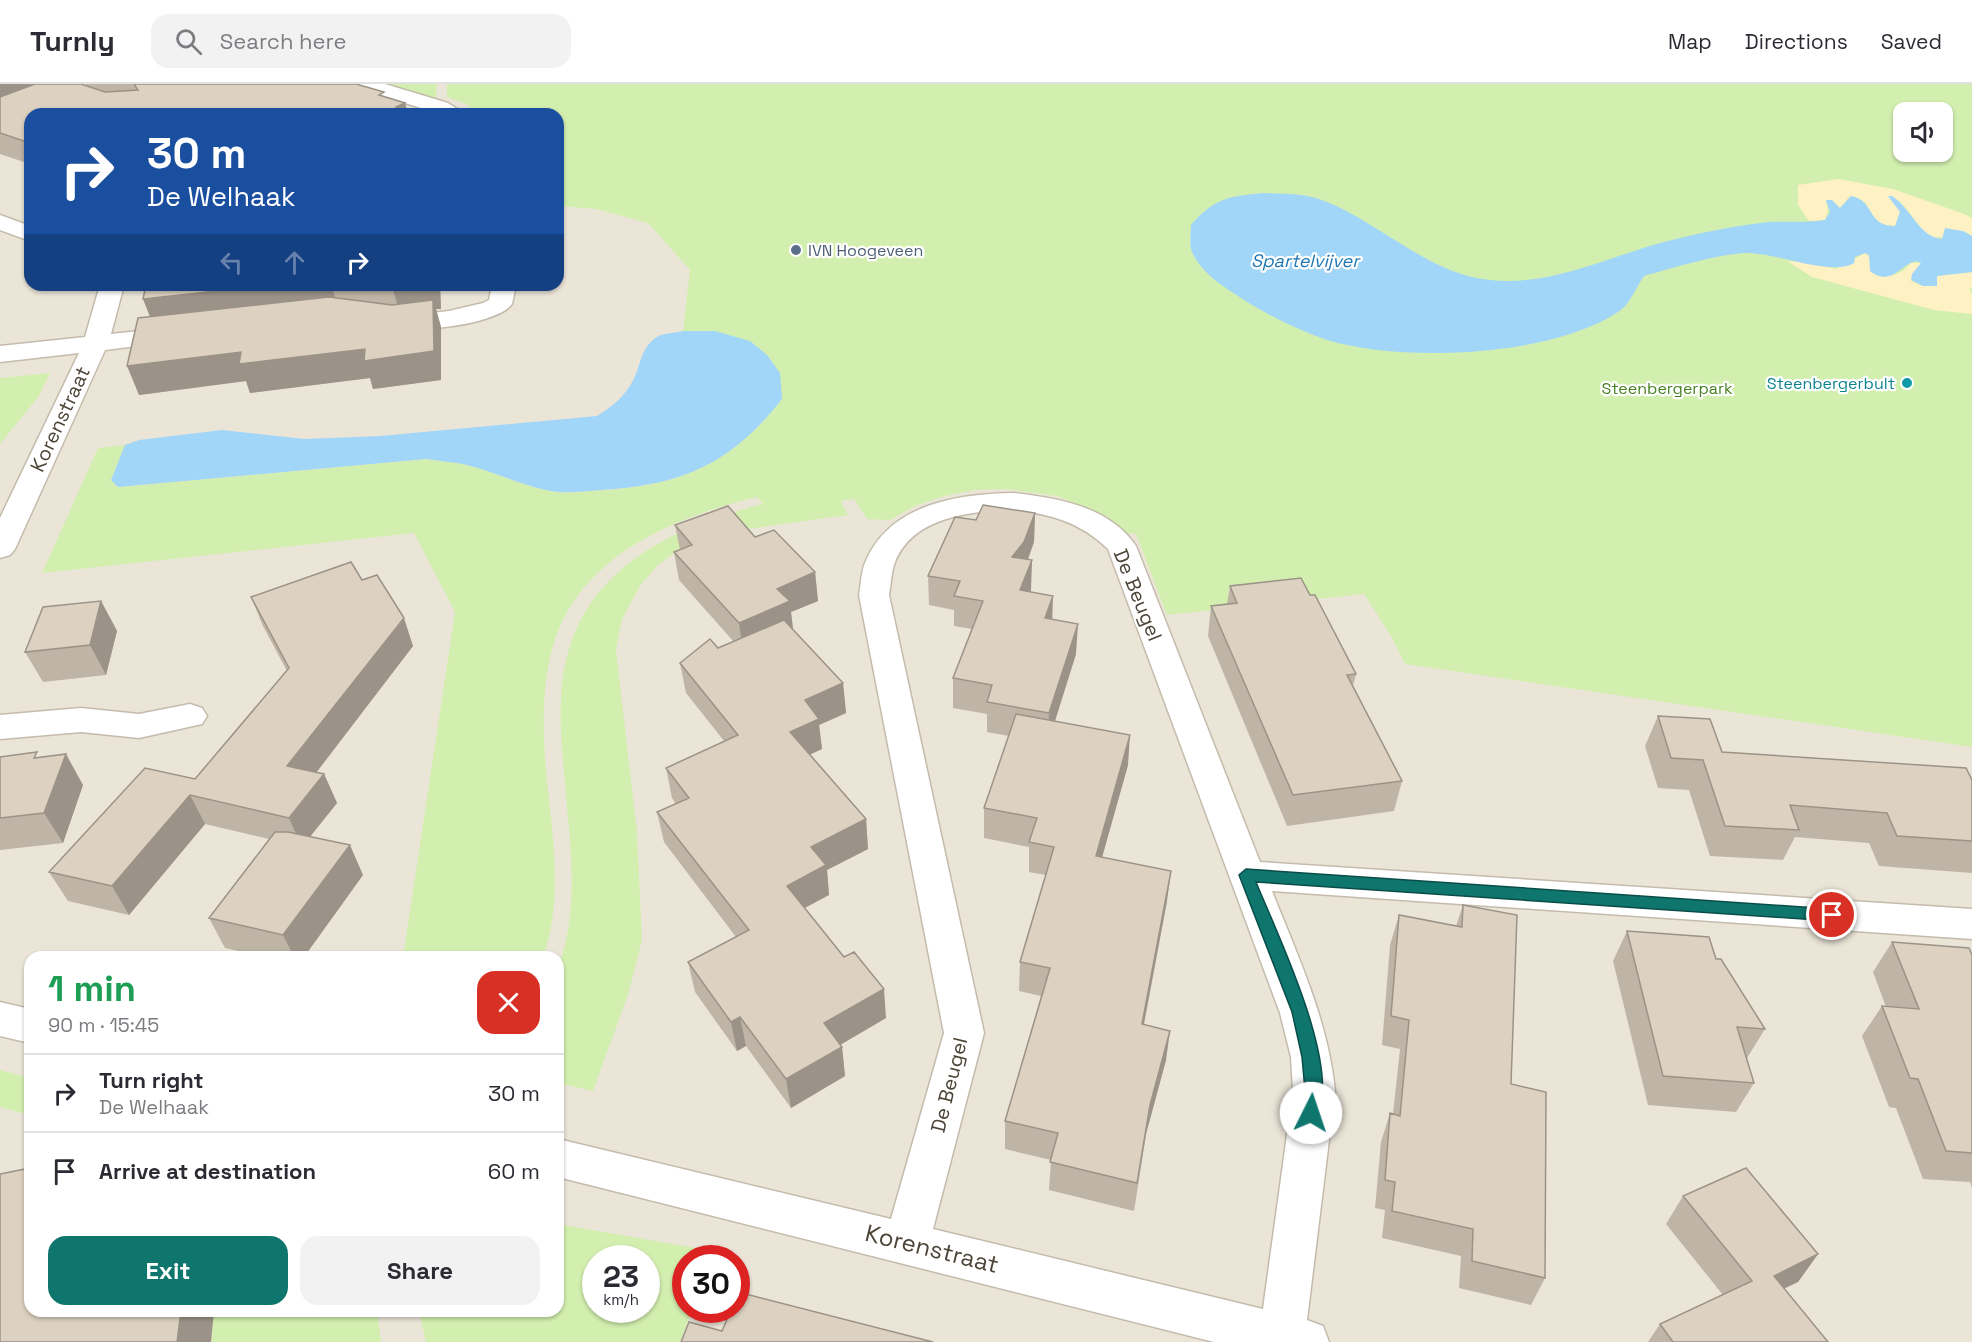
<!DOCTYPE html>
<meta charset="utf-8">
<style>
body{margin:0;font-family:"Space Grotesk",sans-serif;background:#f2f2f3;color:#2b2b33;height:100vh;display:flex;flex-direction:column;font-size:22px;white-space:nowrap}
*{box-sizing:border-box;margin:0}
p{font-size:20px;color:#7c7c81}
.icon{flex:none;width:33px;height:33px;fill:none;stroke:currentColor;stroke-width:2;stroke-linecap:round;stroke-linejoin:round}
.map{position:relative;flex:1;overflow:hidden}
.side{position:absolute;left:24px;top:867px;width:540px;height:366px;display:flex;flex-direction:column;background:#fff;border-radius:18px;box-shadow:0 2px 4px #0004}
.side>*{flex:none}
.top-card{position:absolute;left:24px;top:24px;width:540px;height:183px;border-radius:18px;box-shadow:0 2px 4px #0004;background:#1a4fa0;color:#fff;overflow:hidden}
.tools{position:absolute;left:1893px;top:18px;display:grid;gap:12px}
.tools a{display:grid;place-items:center;width:60px;height:60px;border-radius:12px;background:#fff;box-shadow:0 2px 4px #0004;font-size:30px}
.speed{position:absolute;left:582px;top:1161px;display:flex;gap:12px;font-size:30px;font-weight:700;text-align:center}
.speed>*{display:grid;place-content:center;width:78px;height:78px;border-radius:50%;background:#fff;box-shadow:0 2px 4px #0004;line-height:1}
.speed small{font-size:15px;font-weight:400}
.speed .limit{border:9px solid #d22;background:#fff;color:#111}
.pin{position:absolute;display:grid;place-items:center;width:51px;height:51px;color:#fff;margin:-26px;border:3px solid #fff;border-radius:50%;box-shadow:0 2px 6px #0007}
.me{position:absolute;width:66px;margin:-33px;rotate:4deg;stroke-linejoin:round;filter:drop-shadow(0 0 4px #0008)}
.turn{display:flex;align-items:center;gap:21px;height:126px;padding:0 24px;font-size:27px}
.turn .icon{width:78px;height:78px;stroke-width:2.5}
.turn b{display:block;font-size:42px;line-height:51px}
.lanes{display:flex;align-items:center;height:57px;padding:0 24px;background:#0003;justify-content:center;gap:30px;direction:ltr}
.lanes .off{opacity:.35}
.round{display:grid;place-items:center;flex:none;width:63px;height:63px;border-radius:18px;background:#f2f2f3}
.overview{display:flex;align-items:center;justify-content:space-between;height:102px;padding:0 24px}
h1{font-size:36px;font-weight:800;line-height:45px;color:#1e9e55}
.cta{display:flex;gap:12px;margin-top:auto;padding:12px 24px}
.cta a{flex:1;height:69px;border-radius:18px;background:#0f766e;color:#fff;font-size:24px;font-weight:800;line-height:69px;text-align:center}
.cta a+a{background:#f2f2f3;color:#2b2b33}
ul{padding:0;list-style:none}
li{display:flex;align-items:center;gap:18px;height:78px;padding:0 24px;border-top:2px solid #e1e1e2}
li div{flex:1}
li b{display:block;font-size:22px}
li em{font-style:normal}
header{display:flex;align-items:center;gap:36px;box-sizing:border-box;height:84px;padding:0 30px;background:#fff;border-bottom:2px solid #e1e1e2}
header strong{font-size:28px}
nav{display:flex;gap:33px;margin-inline-start:auto;font-size:21px}
.search{width:420px;height:54px;background:#f2f2f3;display:flex;align-items:center;gap:15px;box-sizing:border-box;padding:0 21px;border-radius:18px;color:#7c7c81;font-size:22px}
.map>svg:first-child{display:block}
.residential{fill:#ebe5d8;fill-rule:evenodd}
.green{fill:#d3efaf;fill-rule:evenodd}
.sand{fill:#fef1c4}
.water{fill:#a1d6f9}
.lines{fill:none;stroke-linecap:round;stroke-linejoin:round}
.minor-casing{stroke:#c4bbac;stroke-width:3}
.minor{fill:#fff;fill-rule:evenodd}
.wall{fill:#beb5a6}
.shaded-wall{fill:#9b9387}
.building{fill:#ddd2c1;stroke:#9b9387;stroke-width:1.5}
.route{fill:#0f766e;stroke:#0a4d48;stroke-width:1.5}
.service-dot{fill:#5c6f8a;stroke:#fff;stroke-width:2}
.culture-dot{fill:#0f9aa8;stroke:#fff;stroke-width:2}
.labels{text-anchor:middle;stroke-width:4.5;stroke-linejoin:round;paint-order:stroke}
.far-service-label{font-size:16px;fill:#4e5e75;stroke:#fff;text-anchor:start}
.far-culture-label{font-size:16px;fill:#0d838f;stroke:#fff;text-anchor:end}
.far-park-label{font-size:16px;fill:#468121;stroke:#fff}
.far-water-label{font-size:18px;font-style:italic;fill:#1f77b5;stroke:#fff}
.street-label{font-size:20px;fill:#4c4437;stroke:#fff}
.near-street-label{font-size:24px;fill:#4c4437;stroke:#fff}
</style>
<header>
<strong>Turnly</strong>
<div class="search"><svg class="icon" aria-label="search" viewBox="0 0 24 24"><circle cx="10" cy="10" r="6"/><path d="M15 15l6 6"/></svg>Search here</div>
<nav><a>Map</a><a>Directions</a><a>Saved</a></nav>
</header>
<div class="map">
<svg width="1972" height="1258" viewBox="0 0 1972 1258">
<rect width="100%" height="100%" fill="#f7f3eb"/>
<path class="residential" d="M0 0H1972V1258H0ZM1904 28H1942V68H1904ZM30 30H558V201H30ZM30 873H558V1227H30ZM596 1174H646V1226H596ZM686 1174H736V1226H686Z"/>
<path class="green" d="M382 0H437L436 14H431Z
M447 0H1972V663L1405 580 1391 552 1364 510 1167 531 1136 450 1127 449 1106 432 1057 412 1005 405 976 406 945 412 915 422 890 436 867 435 854 415 841 417 848 431 734 447 674 469 657 482 640 502 622 535 616 566 637 748 642 856 628 911 593 1007 558 999V884C580 824 570 762 565 700 561 658 556 606 569 565 595 478 682 440 763 420L757 413C684 431 599 463 563 536 539 585 542 653 548 706 554 760 562 821 543 873H403L455 528 414 449 42 489 98 364 125 361 111 396 118 403 426 375C439 377 454 378 467 381 498 389 527 404 559 408 574 410 590 406 605 406 685 401 733 377 782 315L715 247H683L690 186 648 139 596 125 558 122V30H478L466 20 447 13ZM1904 28H1942V68H1904Z
M50 289 39 312 0 360V294Z
M0 986 30 994V1031L0 1023Z
M558 1140 713 1167 710 1174H686V1226H692L680 1258H426L419 1227H558ZM596 1174H646V1226H596Z
M214 1227H377L381 1258H211Z"/>
<path class="sand" d="M1838 95 1893 105 1964 130 1972 134V152L1963 147C1919 165 1925 142 1898 116L1900 128 1895 142C1877 142 1873 133 1865 118L1849 113 1840 124 1832 116H1826L1828 127 1825 136 1809 137 1798 121V101Z
M1865 169 1891 192 1903 187 1911 179H1921L1911 197 1923 202 1936 192 1972 188V204L1969 205 1972 211V230L1934 226 1812 193 1787 177 1812 179 1836 185Z"/>
<path class="water" d="M1264 109C1283 110 1304 109 1322 116 1375 136 1416 179 1472 193 1544 210 1611 169 1680 154 1709 147 1740 141 1770 138 1788 137 1806 139 1825 136L1830 128 1826 116H1832L1840 124 1851 112C1875 116 1866 142 1895 142L1900 128 1888 112H1892C1911 124 1919 153 1942 155L1945 144 1963 147 1972 152V188L1937 192V202H1923L1911 196 1912 190 1921 179 1916 177C1900 181 1891 203 1870 187L1869 171 1865 169 1855 173 1854 179C1831 193 1772 167 1744 169 1715 171 1672 184 1644 192 1637 202 1630 219 1621 226 1554 273 1403 279 1327 256 1298 246 1267 231 1241 214 1223 202 1202 190 1192 168 1189 161 1191 149 1191 141 1214 114 1230 112 1264 109Z
M683 247H715L750 257 767 271 780 289 782 315C731 380 683 401 601 406 587 407 572 409 559 408 527 404 498 389 467 381 454 378 439 377 426 375L118 403 111 396 125 361 139 356 222 346 304 355 380 352 597 332C615 321 630 308 637 287 642 273 643 264 655 254 662 249 675 249 683 247Z"/>
<g class="lines">
<g class="minor-casing">
<path id="minor" d="M354 0H385L448 19 465 30H440L357 4Z
M0 131 30 142V157L0 146Z
M100 201H124L111 250 177 243 186 245 189 250 186 255 177 257 105 266 15 465 10 471 0 474V434L79 269 0 278V262L85 253Z
M492 201H516L512 220C497 241 411 250 386 244L383 239 386 234 449 227 483 219 489 216Z
M1013 409C1057 414 1109 422 1136 462L1260 778 1972 825V855L1272 807C1298 873 1328 936 1335 1007L1307 1236 1323 1242 1329 1258H1214L558 1093V1055L891 1135 944 949 859 511C861 501 861 488 865 479 889 420 957 410 1013 409ZM1013 426C1050 430 1080 438 1108 465L1280 929 1291 973 1293 1007 1263 1225 933 1145 984 949 889 511C891 501 891 488 895 478 913 433 970 427 1013 426Z
M190 620 202 624 207 632 202 640 139 654 81 648 0 655V631L81 624 139 630Z
M0 918 30 925V959L0 952Z"/>
</g>
<use href="#minor" class="minor"/>
</g>
<path class="wall" d="M0 0 87 2 86 0H356L386 13 405 19 407 27 411 28 412 30H30V80L0 70Z
M146 201H440L441 225H436L441 243V296L373 305 370 294 250 309 246 297 139 311 150 233Z
M1035 429 1034 458 1028 476H1032L1030 508 1052 535 1076 570 1055 637 1128 681 1102 773 1167 817 1144 941 1166 976 1146 1050 1134 1127 1049 1106 1051 1076 1005 1065V1037L1041 912 1019 907 1020 878 1046 791 1029 788V763L984 754V724L1009 652 987 648V630L953 624V594L972 545 954 542V526L929 521 928 492Z
M675 441 755 453 815 488 818 517 791 528 793 546 843 599 846 629 819 641 822 665 810 670 866 735 868 765 827 786 829 811 805 824 886 934 840 961 842 963 845 992 791 1024 746 962 737 967 695 908 688 878 736 853 664 758 657 728 676 720 672 714 666 684 724 657 686 609 680 579 734 558 679 496 674 468 680 466Z
M362 496 413 562 316 688 324 690 337 719 310 752 363 791 304 873H265L225 864 209 834 269 755 205 740 129 831 68 817 49 788 195 695 287 587 263 542 251 513Z
M1230 502 1310 511 1356 590 1353 602 1402 697 1394 727 1287 742 1208 552 1211 522 1227 520Z
M101 517 117 547 106 591 43 598 25 568Z
M1658 632 1722 668 1972 696V789L1879 782 1869 759 1795 753 1783 776 1710 772 1689 706 1658 704 1645 662Z
M0 673H40L83 701 63 759 0 766Z
M1463 821 1511 1000 1545 1194 1531 1221 1459 1204 1461 1172 1382 1154 1385 1126 1375 1124 1381 1058 1390 1029 1393 1030 1400 965 1382 961 1390 861 1399 831 1456 842Z
M1627 847 1716 875 1765 945 1747 974H1746L1754 999 1736 1028 1648 1021 1613 877Z
M1892 858 1972 871V1104L1970 1098 1923 1095 1896 1024 1889 1023 1862 952 1882 922 1886 923 1873 888Z
M1683 1112 1818 1170 1798 1198 1784 1204 1828 1258H1648L1660 1240 1723 1211 1666 1140Z"/>
<path class="shaded-wall" d="M0 0H61L0 24Z
M405 19 408 29 411 28 412 30H398L396 23Z
M272 201H331L338 222 154 243 143 215Z
M404 201H440L441 225H436L441 243V296L373 305 370 294 250 309 246 297 139 311 127 282 400 230 392 202Z
M1035 429 1034 458 1023 488 1012 473Z
M1032 476 1031 506 1020 536V506Z
M815 488 818 517 791 528 793 545 743 567 739 539 777 505Z
M1053 512 1052 542 1045 534Z
M101 517 117 547 106 591 90 561Z
M404 534 413 562 300 710 287 682Z
M1078 540 1076 570 1048 659 1049 629Z
M843 599 846 629 819 641 822 665 794 678 790 648 805 616Z
M1130 651 1128 681 1094 802 1096 772Z
M66 670 83 701 63 759 44 729Z
M324 690 337 719 302 763 289 734Z
M190 711 205 740 129 831 112 802Z
M866 735 868 765 827 786 829 811 791 831 787 802 811 763Z
M350 761 363 791 304 873H294L283 851Z
M1171 787 1167 817 1138 970 1142 940Z
M884 905 886 934 828 968 824 939Z
M740 933 746 962 737 967 731 938Z
M1170 947 1166 976 1146 1050 1134 1127 1150 1021Z
M842 963 845 992 791 1024 786 995Z
M1818 1170 1798 1198 1754 1219 1774 1192Z
M181 1227H214L211 1258H177Z"/>
<path class="building" d="M35 0H81L105 8 138 6 134 0H356L384 8 379 11 405 19 396 23 411 28 407 30H30V59L0 49V13Z
M146 201H272L143 215Z
M380 201H404L392 202Z
M329 213 392 221 433 216 434 267 364 277 365 265 239 280 241 268 127 282 138 234Z
M983 421 1035 429 1024 458 1012 473 1032 476 1020 506 1053 512 1045 534 1078 540 1049 629 987 618 992 601 953 594 983 517 954 512 960 497 928 492 955 433 976 436Z
M728 422 755 453 774 446 815 488 777 505 790 517 739 539 674 468 692 461 675 441Z
M351 478 362 496 377 491 404 534 287 682 324 690 289 734 190 711 112 802 49 788 145 684 195 695 289 584 251 513Z
M1301 494 1310 511H1315L1356 590 1347 591 1402 697 1293 711 1211 522 1237 519 1230 502Z
M101 517 90 561 25 568 43 523Z
M784 536 843 599 805 616 819 635 790 648 866 735 811 763 826 781 787 802 844 873 854 868 884 905 824 939 842 963 786 995 740 933 731 938 688 878 749 846 657 728 689 714 666 684 738 651 680 579 710 555 718 564Z
M1016 630 1130 651 1096 772 1171 787 1142 940 1170 947 1150 1021 1137 1099 1050 1078 1058 1049 1005 1037 1050 884 1020 878 1054 763 1029 758 1037 734 984 724Z
M1658 632 1710 635 1722 668 1966 684 1972 696V757L1897 752 1887 729 1790 721 1799 746 1725 742 1703 676 1671 674Z
M37 668 34 674 66 670 44 729 0 734V673Z
M275 748H288L350 761 283 851 209 834Z
M1463 821 1517 831 1511 1000 1546 1008 1545 1194 1472 1177 1473 1145 1392 1127 1395 1098 1385 1096 1390 1029 1400 1032 1409 936 1391 932 1399 831 1462 843Z
M1627 847 1709 853 1716 875H1721L1765 945 1737 943 1754 999 1663 992Z
M1892 858 1969 864 1972 871V1069L1946 1067 1918 995 1910 994 1882 922 1919 925Z
M30 1084V1227H181L177 1258H0V1090Z
M1746 1084 1818 1170 1774 1192 1828 1258H1673L1660 1240 1752 1197 1683 1112Z
M738 1208 933 1258H681L689 1238 722 1247 731 1226H736V1211Z"/>
<path class="route" d="M1246 785 1832 825 1839 831 1832 837 1256 798C1277 850 1342 982 1317 1034L1311 1036 1305 1034 1302 1029 1305 1006 1302 973 1292 928 1239 791Z"/>
<circle class="service-dot" cx="796" cy="166" r="6"/>
<circle class="culture-dot" cx="1907" cy="299" r="6"/>
<g class="labels">
<g class="far-service-label">
<text x="808" y="172">IVN Hoogeveen</text>
</g>
<g class="far-culture-label">
<text x="1895" y="305">Steenbergerbult</text>
</g>
<g class="far-park-label">
<text x="1667" y="310">Steenbergerpark</text>
</g>
<g class="far-water-label">
<text x="1305" y="183">Spartelvijver</text>
</g>
<g class="street-label">
<text transform="translate(60 335) rotate(-65)" y="7">Korenstraat</text>
<text transform="translate(1138 511) rotate(68)" y="7">De Beugel</text>
<text transform="translate(949 1001) rotate(-76)" y="7">De Beugel</text>
</g>
<g class="near-street-label">
<text transform="translate(932 1165) rotate(14)" y="8">Korenstraat</text>
</g>
</g>
</svg>
<div class="tools">
<a><svg class="icon" aria-label="sound" viewBox="0 0 24 24"><path d="M4 9h4l5-4v14l-5-4H4zM17 9q2 3 0 6"/></svg></a>
</div>
<div class="speed"><div>23<small>km/h</small></div><div class="limit">30</div></div>
<div class="pin" style="left:1832px;top:831px;background:#d93025"><svg class="icon" aria-label="arrive" viewBox="0 0 24 24"><path d="M6 21V4h12l-3 4 3 4H6"/></svg></div>
<svg class="me" style="left:1311px;top:1029px" viewBox="-20 -20 40 40"><circle r="19" fill="#fff"/><path d="M0-13L10 11 0 6-10 11z" fill="#0f766e"/></svg>
<div class="top-card">
<div class="turn"><svg class="icon" aria-label="right" viewBox="0 0 24 24"><path d="M7 20v-9h11M14 6l5 5-5 5"/></svg><div><b>30 m</b>De Welhaak</div></div>
<div class="lanes"><svg class="icon off" aria-label="left" viewBox="0 0 24 24"><path d="M17 20v-9H6M10 6l-5 5 5 5"/></svg><svg class="icon off" aria-label="ahead" viewBox="0 0 24 24"><path d="M12 20V5M6 11l6-6 6 6"/></svg><svg class="icon" aria-label="right" viewBox="0 0 24 24"><path d="M7 20v-9h11M14 6l5 5-5 5"/></svg></div>
</div>
<section class="side">
<div class="overview"><div><h1>1 min</h1><p>90 m · 15:45</p></div><a class="round" style="background:#d93025;color:#fff"><svg class="icon" aria-label="close" viewBox="0 0 24 24"><path d="M6 6l12 12M18 6L6 18"/></svg></a></div>
<ul>
<li><svg class="icon" aria-label="right" viewBox="0 0 24 24"><path d="M7 20v-9h11M14 6l5 5-5 5"/></svg><div><b>Turn right</b><p>De Welhaak</p></div><em>30 m</em></li>
<li><svg class="icon" aria-label="arrive" viewBox="0 0 24 24"><path d="M6 21V4h12l-3 4 3 4H6"/></svg><div><b>Arrive at destination</b></div><em>60 m</em></li>
</ul>
<div class="cta"><a>Exit</a><a>Share</a></div>
</section>
</div>
